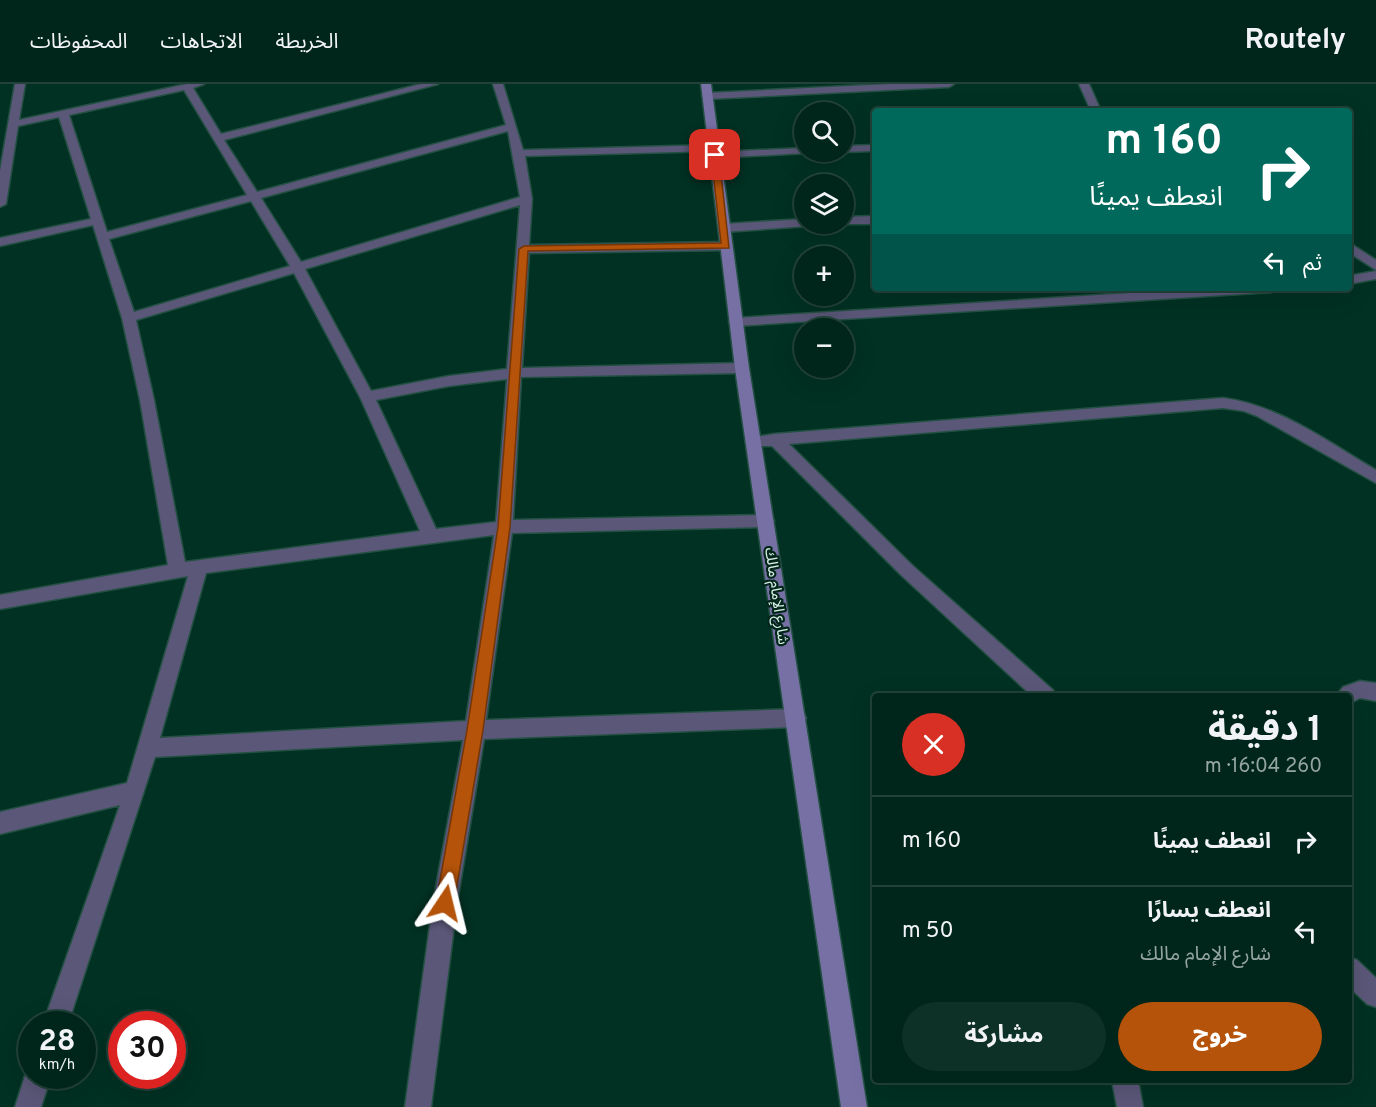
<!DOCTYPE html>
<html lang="ar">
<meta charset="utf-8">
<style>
body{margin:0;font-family:Overpass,"Noto Sans Arabic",sans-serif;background:#0e3127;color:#f1f3f6;direction:rtl;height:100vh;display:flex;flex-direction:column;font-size:22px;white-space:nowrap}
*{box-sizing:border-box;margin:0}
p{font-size:20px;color:#95a5a2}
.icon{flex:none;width:33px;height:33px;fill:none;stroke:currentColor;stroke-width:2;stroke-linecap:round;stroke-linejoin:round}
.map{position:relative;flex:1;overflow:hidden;direction:ltr}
.side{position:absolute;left:872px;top:609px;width:480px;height:390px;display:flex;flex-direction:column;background:#00251a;border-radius:6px;box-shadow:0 6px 24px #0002,0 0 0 2px #224239;direction:rtl}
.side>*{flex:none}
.banner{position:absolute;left:872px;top:24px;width:480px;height:183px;border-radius:6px;box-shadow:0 6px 24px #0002,0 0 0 2px #224239;direction:rtl;background:#00695c;color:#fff;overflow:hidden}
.buttons{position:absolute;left:794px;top:18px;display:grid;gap:12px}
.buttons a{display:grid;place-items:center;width:60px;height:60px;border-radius:50%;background:#00251a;box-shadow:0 6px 24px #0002,0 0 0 2px #224239;font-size:30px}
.speed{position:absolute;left:18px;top:927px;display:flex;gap:12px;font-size:30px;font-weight:700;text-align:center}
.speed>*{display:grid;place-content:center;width:78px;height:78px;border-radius:50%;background:#00251a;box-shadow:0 6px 24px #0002,0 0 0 2px #224239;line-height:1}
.speed small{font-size:15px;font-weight:400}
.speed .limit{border:9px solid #d22;background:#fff;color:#111}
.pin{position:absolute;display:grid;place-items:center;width:51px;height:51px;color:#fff;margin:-26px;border-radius:12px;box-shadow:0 3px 9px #0006}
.me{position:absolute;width:66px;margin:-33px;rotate:10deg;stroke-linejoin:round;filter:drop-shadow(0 0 4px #0008)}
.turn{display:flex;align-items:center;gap:21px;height:126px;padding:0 30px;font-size:27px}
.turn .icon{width:78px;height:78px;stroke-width:2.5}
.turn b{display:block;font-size:42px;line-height:51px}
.then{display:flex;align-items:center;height:57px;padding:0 30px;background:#0003;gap:12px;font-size:22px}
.round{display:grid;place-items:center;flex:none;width:63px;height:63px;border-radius:32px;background:#0e3127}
.head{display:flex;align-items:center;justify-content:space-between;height:102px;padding:0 30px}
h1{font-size:36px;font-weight:700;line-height:45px}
.button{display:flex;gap:12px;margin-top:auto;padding:12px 30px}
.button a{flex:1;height:69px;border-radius:36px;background:#b45309;color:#fff;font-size:24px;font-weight:700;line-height:69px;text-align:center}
.button a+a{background:#0e3127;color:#f1f3f6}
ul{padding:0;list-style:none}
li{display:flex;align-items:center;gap:18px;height:90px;padding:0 30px;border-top:2px solid #224239}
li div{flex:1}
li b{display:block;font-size:22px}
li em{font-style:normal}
header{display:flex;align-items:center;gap:36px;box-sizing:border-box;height:84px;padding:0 30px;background:#00251a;border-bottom:2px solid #224239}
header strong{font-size:28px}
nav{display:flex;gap:33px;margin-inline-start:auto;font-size:21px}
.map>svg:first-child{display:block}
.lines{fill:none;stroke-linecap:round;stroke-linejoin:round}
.street-casing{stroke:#235042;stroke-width:3}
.secondary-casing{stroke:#235042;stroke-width:3}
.street{fill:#5a5778;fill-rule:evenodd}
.secondary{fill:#7670a5;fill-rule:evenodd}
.route{fill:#b45309;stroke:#753606;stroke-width:1.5}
.labels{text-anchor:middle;stroke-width:4.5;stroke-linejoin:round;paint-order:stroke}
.street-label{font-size:15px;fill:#d9f0e6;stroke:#03261b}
</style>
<header>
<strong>Routely</strong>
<nav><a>الخريطة</a><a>الاتجاهات</a><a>المحفوظات</a></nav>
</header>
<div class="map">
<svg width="1376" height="1023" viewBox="0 0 1376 1023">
<rect width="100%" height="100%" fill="#003123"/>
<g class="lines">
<g class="street-casing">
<path id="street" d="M15 0H25L19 36 187 0H204L193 4 221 50 421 0H438L224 56 257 108 506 41 493 0H503L523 66 714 61 719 64 714 67 525 72 532 115 529 161 726 158 732 162 726 166 529 169 522 284 742 279 749 284 742 289 521 293 513 436 766 431 772 433 774 437 772 441 766 443 512 449 486 636 796 625 803 628 806 634 803 640 796 643 484 655 457 819 431 1023H405L433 819 463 656 155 673 68 940H43L120 721 0 750V728L127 699 188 492 0 525V511L168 481 140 316 122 234 93 141 0 162V154L91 135 59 33 18 42 6 120 0 123V87ZM184 6 247 111 107 148 69 31ZM508 47 520 113 301 178 261 114ZM251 117 290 182 134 228 109 155ZM520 121 507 285 449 292 371 307 305 185ZM294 189 360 313 420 447 185 478 154 316 136 236ZM507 295 496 438 436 445 376 316 449 302ZM494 451 466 637 160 654 206 489Z
M890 0H954L949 3 707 15 702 12 707 9Z
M1079 0H1089L1101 27H1091Z
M874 61V67L843 68H840H843V62Z
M804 64V68H809L808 69 715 74 710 71 715 68Z
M874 132V140H839H843V133Z
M804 135V140H810L808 142 724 148 718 144 724 140Z
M1348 158 1376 176V186L1348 168Z
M1376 187V195L1348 200V192Z
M1210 204H1278L1272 208 736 242 729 238 736 234Z
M1223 314C1279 321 1328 358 1376 386V399L1257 332 1244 327 1223 324 789 360 913 482 1053 606 1056 612H1032L901 491 772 362H749L746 358 749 354 774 350Z
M1360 597 1376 599V617L1360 614 1348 620V612H1336L1343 603Z
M1348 873 1357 876 1376 894V923L1367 920 1348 902Z
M32 982V992H51L41 1023H15L25 992Z
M1112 996H1138L1143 1023H1117Z"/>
</g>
<g class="secondary-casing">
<path id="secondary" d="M701 0H711L749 284 867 1023H841L735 284Z"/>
</g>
<use href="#street" class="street"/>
<use href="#secondary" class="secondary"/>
</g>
<path class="route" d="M715 69 719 71 729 164 528 167 510 443 483 646 454 819 451 825 445 828 439 825 436 819 467 646 498 443 519 165 524 162 721 159 711 71Z"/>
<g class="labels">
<g class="street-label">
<text transform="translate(777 512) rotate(82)" y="5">شارع الإمام مالك</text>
</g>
</g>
</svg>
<div class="buttons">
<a><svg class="icon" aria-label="search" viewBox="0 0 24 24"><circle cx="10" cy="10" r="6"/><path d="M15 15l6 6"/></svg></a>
<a><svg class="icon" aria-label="layers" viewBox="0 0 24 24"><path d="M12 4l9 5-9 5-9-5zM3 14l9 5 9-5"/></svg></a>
<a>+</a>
<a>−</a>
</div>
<div class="speed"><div>28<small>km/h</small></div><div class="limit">30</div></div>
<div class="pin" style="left:715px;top:71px;background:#d93025"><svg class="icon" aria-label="arrive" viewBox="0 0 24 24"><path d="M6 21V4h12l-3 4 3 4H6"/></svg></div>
<svg class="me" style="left:445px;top:819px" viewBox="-20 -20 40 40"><path d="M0-17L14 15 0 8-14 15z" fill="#b45309" stroke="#fff" stroke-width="4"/></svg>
<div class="banner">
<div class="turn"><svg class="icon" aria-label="right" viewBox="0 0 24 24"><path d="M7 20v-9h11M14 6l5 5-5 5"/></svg><div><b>160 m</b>انعطف يمينًا</div></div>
<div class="then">ثم<svg class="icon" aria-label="left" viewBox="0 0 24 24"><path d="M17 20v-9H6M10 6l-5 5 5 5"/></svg></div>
</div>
<section class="side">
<div class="head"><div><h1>1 دقيقة</h1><p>260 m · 16:04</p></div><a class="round" style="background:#d93025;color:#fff"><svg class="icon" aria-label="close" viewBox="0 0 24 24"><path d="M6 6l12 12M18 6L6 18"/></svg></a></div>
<ul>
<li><svg class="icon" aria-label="right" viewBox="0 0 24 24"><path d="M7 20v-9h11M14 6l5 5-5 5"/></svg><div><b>انعطف يمينًا</b></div><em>160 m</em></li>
<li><svg class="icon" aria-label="left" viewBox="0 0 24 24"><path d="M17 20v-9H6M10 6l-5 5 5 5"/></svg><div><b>انعطف يسارًا</b><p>شارع الإمام مالك</p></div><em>50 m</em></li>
</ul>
<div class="button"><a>خروج</a><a>مشاركة</a></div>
</section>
</div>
